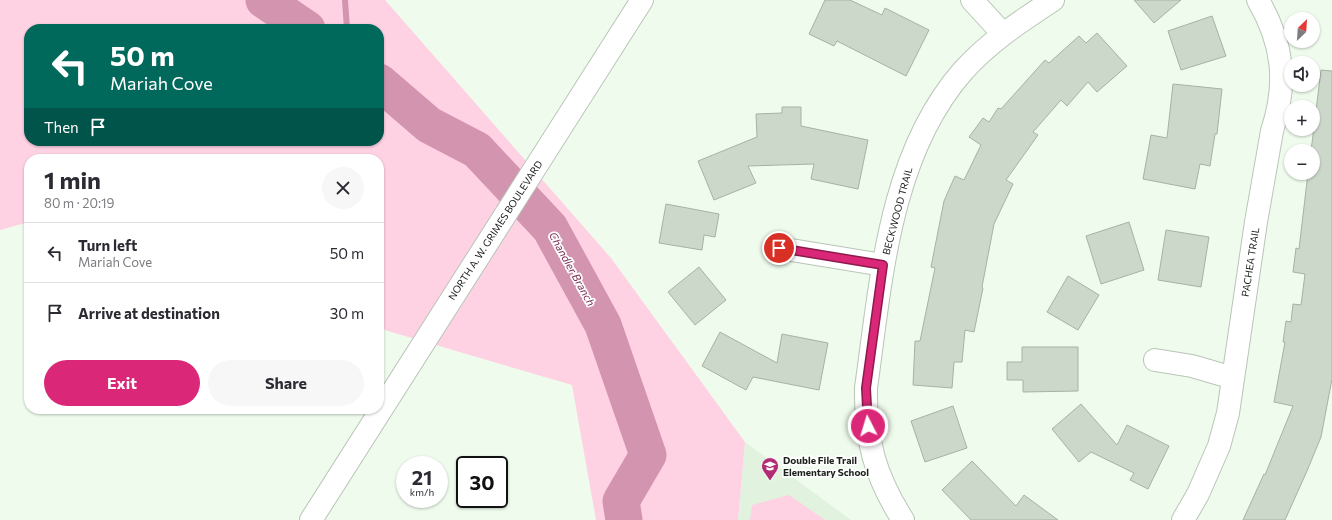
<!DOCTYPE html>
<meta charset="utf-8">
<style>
body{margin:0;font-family:Commissioner,sans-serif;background:#f7f7f7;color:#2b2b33;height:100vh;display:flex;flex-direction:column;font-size:15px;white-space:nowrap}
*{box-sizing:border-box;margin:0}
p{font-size:13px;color:#7c7c81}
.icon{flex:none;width:22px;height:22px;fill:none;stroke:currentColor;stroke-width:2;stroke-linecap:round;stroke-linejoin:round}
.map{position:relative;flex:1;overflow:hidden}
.drawer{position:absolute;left:24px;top:154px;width:360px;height:260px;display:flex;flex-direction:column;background:#fff;border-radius:16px;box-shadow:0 1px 3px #0004}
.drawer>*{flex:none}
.top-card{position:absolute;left:24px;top:24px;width:360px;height:122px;border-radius:16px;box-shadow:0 1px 3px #0004;background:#00695c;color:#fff;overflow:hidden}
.needle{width:26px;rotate:25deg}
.controls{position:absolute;left:1284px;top:12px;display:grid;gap:8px}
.controls a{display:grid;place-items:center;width:36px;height:36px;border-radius:50%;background:#fff;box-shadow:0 1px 3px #0004;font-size:20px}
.speed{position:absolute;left:396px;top:456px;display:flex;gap:8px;font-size:20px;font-weight:700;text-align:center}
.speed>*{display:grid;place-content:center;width:52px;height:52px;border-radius:50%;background:#fff;box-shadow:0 1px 3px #0004;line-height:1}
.speed small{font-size:10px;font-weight:400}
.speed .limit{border:2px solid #111;border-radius:6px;background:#fff;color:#111}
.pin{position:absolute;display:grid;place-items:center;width:34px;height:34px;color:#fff;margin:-17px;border:2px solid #fff;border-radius:50%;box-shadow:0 1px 4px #0007}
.me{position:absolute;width:44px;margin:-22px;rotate:355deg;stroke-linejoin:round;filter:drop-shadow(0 0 3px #0008)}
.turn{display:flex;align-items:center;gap:14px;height:84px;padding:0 20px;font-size:18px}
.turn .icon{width:52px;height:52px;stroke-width:2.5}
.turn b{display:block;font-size:28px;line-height:34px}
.then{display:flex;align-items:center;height:38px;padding:0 20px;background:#0003;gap:8px;font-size:15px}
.round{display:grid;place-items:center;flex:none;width:42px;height:42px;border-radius:21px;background:#f7f7f7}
.summary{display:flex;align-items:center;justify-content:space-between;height:68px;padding:0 20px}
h1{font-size:24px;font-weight:700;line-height:30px}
.cta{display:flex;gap:8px;margin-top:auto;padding:8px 20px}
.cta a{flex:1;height:46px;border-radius:24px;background:#db2777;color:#fff;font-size:16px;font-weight:700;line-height:46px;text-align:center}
.cta a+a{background:#f7f7f7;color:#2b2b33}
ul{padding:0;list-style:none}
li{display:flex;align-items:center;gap:12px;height:60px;padding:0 20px;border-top:1px solid #e1e1e2}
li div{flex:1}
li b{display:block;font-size:15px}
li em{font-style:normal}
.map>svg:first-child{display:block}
.built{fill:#e1f3de}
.green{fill:#fed1e3;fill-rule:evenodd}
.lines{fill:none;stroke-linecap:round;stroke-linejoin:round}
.stream{stroke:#d294ae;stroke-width:6}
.river{stroke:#d294ae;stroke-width:37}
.building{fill:#ccd8ca;stroke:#a6b2a4}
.minor-casing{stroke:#b9c5b7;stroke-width:24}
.major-casing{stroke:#b9c5b7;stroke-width:24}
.minor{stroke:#fff;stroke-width:22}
.major{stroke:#fff;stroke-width:22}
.route-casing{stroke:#8e194d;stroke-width:10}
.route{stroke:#db2777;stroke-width:7}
.labels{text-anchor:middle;stroke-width:3.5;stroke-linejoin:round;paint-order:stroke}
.street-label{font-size:10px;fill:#1c211c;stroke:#fff}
.poi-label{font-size:10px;font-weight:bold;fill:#1c211c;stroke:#fff;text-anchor:start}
.water-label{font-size:11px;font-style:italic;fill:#7d3256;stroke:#fff}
</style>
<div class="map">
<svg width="1332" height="520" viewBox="0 0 1332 520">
<rect width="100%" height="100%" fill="#effced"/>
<path class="built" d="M745 442 851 520H738Z"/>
<path class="green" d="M0 0H385L611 258 745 442 738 520H596L572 385 388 331 379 327V159H29V222L0 230ZM29 29H379V141H29Z
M789 495 825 520H750L752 505Z"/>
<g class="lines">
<path class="stream" d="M345 0 347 29"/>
<path class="river" d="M264 0 307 29
M379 82 429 125 477 150 550 228 603 325 648 455 621 501 624 520"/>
</g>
<path class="building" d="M825 0H850L882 15 885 8 929 30 906 76 837 41 834 46 809 34Z
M1134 0H1181L1154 23Z
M1212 16 1226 56 1181 70 1168 31Z
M1097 33 1127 66 1097 92 1088 82 1067 106 1061 100 1033 132 1038 135 1006 180 1013 184 994 224 982 287 983 288 974 332 965 330 962 362H954L952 388 913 385 915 341H920L935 268 931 267 944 201 955 176 964 180 981 145 969 137 983 118 989 122 998 108 1001 109 1045 60 1049 63 1079 36 1086 43Z
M1321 70 1332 71V379L1321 437 1307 471 1285 520H1243L1264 474 1265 475 1293 406 1274 402 1285 342H1283L1286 321 1291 322 1293 304 1301 305 1305 274 1293 272 1296 248 1299 249 1308 173H1313V151H1311Z
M1173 84 1222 89 1217 134H1215L1210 166 1200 164 1195 189 1143 179 1151 135 1167 138Z
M782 107H801V126L868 140 858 189 811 179 814 164 748 166 756 183 714 200 698 161 757 137 756 114 782 113Z
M666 204 719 214 715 237 704 235 702 250 659 243Z
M1129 222 1144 270 1101 284 1086 236Z
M1166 230 1209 237 1201 287 1158 280Z
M699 267 726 300 695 325 668 292Z
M1068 276 1099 295 1078 330 1047 312Z
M720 332 777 363 782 334 828 343 819 390 753 377 746 390 702 366Z
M1022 347H1078V391L1023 392V380H1007V362H1022Z
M1081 404 1117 445 1127 425 1169 446 1148 489 1130 480 1134 473 1091 452 1079 462 1052 429Z
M953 406 967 448 925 462 911 421Z
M972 461 1016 506 1024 495 1058 520H971L942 490Z"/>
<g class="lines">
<g class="minor-casing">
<path id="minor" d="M972 0 1003 34
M779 248 883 265
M1155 360 1192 366 1233 378
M903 520C875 476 865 440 866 388 881 282 889 155 963 71 989 42 1021 21 1053 0
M1183 520 1198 494 1219 446 1228 413 1256 222 1272 131C1288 83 1283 43 1258 0"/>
</g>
<g class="major-casing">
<path id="major" d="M311 520 642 0"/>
</g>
<use href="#minor" class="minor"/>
<use href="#major" class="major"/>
</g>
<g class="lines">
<g class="route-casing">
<path id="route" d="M779 248 883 265 866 388 868 426"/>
</g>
<use href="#route" class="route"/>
</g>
<defs>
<g id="school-pin" transform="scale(0.9)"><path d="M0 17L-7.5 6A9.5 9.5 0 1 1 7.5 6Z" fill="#b12c72" stroke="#fff"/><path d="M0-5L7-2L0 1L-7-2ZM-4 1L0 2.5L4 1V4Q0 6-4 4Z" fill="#fff"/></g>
</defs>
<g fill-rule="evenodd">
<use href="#school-pin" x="770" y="466"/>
</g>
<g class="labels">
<g class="street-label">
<text transform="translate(897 211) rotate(-75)" y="4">BECKWOOD TRAIL</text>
<text transform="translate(495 230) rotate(-57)" y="4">NORTH A. W. GRIMES BOULEVARD</text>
<text transform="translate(1250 262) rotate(-81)" y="4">PACHEA TRAIL</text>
</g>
<g class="poi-label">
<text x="783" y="464">Double File Trail<tspan x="783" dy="12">Elementary School</tspan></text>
</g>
<g class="water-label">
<text transform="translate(572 269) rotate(61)" y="4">Chandler Branch</text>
</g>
</g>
</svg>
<div class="controls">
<a><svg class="needle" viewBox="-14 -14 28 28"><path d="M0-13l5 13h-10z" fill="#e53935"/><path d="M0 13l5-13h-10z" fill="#7c7c81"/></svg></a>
<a><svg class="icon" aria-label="sound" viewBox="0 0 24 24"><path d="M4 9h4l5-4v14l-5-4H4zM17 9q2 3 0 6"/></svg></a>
<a>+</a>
<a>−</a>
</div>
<div class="speed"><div>21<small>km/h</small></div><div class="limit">30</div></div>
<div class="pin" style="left:779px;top:248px;background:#d93025"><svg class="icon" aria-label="arrive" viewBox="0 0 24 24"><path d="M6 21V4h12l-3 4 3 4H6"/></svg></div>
<svg class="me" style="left:868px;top:426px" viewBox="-20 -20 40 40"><circle r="17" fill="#db2777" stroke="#fff" stroke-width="3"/><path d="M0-11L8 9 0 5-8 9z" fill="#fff"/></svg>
<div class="top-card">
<div class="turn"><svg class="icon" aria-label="left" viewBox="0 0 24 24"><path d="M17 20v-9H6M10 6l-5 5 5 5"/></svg><div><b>50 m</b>Mariah Cove</div></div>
<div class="then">Then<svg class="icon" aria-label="arrive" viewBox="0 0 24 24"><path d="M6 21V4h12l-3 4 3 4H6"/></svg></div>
</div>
<section class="drawer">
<div class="summary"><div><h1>1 min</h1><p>80 m · 20:19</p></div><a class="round"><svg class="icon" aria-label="close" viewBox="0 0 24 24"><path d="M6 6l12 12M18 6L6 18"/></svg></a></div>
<ul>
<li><svg class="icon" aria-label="left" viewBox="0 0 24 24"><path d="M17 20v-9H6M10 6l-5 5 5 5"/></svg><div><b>Turn left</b><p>Mariah Cove</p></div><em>50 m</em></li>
<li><svg class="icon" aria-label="arrive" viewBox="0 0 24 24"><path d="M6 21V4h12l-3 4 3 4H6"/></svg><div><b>Arrive at destination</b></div><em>30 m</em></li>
</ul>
<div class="cta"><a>Exit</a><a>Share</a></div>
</section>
</div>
